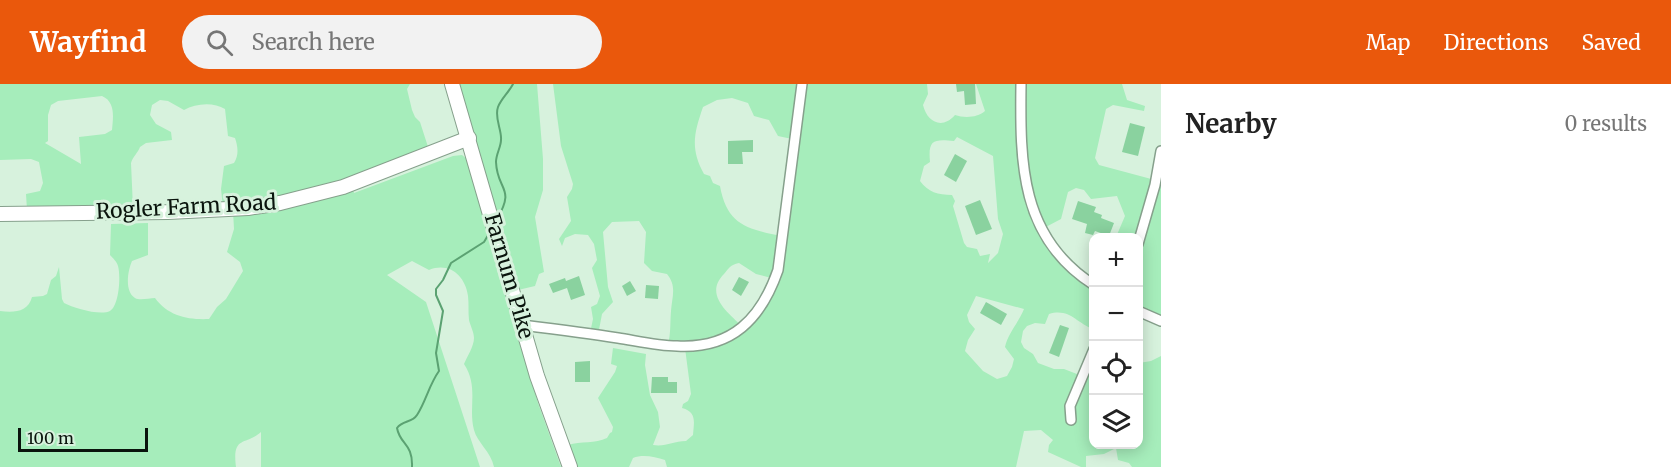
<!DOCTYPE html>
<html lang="en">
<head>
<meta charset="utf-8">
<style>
  :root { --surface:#fff; --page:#f2f2f2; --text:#222; --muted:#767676; --line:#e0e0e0; --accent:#ea580c }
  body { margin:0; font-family:Merriweather,serif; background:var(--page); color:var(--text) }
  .controls { position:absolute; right:18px; bottom:18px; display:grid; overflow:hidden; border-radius:12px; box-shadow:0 3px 15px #0003 }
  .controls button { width:54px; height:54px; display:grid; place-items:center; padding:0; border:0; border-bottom:2px solid var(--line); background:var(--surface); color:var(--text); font:30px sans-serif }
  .scale { position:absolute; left:18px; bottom:15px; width:130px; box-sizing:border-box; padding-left:6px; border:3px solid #0a140d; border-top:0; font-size:16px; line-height:21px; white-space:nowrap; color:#0a140d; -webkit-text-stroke:4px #d7f2dd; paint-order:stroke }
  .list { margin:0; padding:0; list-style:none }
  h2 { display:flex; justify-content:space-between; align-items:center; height:78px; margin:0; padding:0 24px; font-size:26px }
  h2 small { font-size:20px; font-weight:400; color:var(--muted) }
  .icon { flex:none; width:33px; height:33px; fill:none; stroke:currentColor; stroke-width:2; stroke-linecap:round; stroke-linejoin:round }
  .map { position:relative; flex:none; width:1161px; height:383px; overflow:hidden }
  header { display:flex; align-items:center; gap:36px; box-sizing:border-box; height:84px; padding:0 30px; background:var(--accent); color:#fff }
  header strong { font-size:28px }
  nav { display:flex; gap:33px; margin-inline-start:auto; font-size:21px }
  .search { width:420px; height:54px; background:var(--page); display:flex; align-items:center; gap:15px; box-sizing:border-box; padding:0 21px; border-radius:33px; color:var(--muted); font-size:22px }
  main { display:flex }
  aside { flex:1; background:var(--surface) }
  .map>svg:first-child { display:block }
</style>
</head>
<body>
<header>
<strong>Wayfind</strong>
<div class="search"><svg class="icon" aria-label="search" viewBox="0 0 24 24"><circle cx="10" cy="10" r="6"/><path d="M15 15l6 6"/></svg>Search here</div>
<nav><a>Map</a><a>Directions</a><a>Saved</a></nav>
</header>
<main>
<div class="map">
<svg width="1161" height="383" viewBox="0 0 1161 383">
  <rect width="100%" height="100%" fill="#d7f2dd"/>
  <g fill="#a6edbb" fill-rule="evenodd">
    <path d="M 0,0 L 410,0 L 407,5 L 412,26 L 415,33 L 420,38 L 429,66 L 307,110 L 223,123 L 221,105 L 224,82 L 234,79 C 239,71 238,63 235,54 L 228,52 L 225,25 C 214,18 196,19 184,26 L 168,17 L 160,16 L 152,21 L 150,31 L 156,40 L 171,48 L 172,56 L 146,59 L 140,63 C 138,69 133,72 131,79 L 133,124 L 27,126 L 26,110 L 40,107 L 43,99 L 39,78 L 31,75 L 0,76 ZM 102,12 C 116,18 113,34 112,46 L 105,50 L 79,53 L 81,80 L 45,59 L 48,57 L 48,31 L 51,21 L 58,17 Z"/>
    <path d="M 452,0 L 537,0 L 543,75 L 543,106 L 535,133 L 544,188 L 539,190 L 535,202 L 518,206 L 485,88 L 480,89 Z"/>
    <path d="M 553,0 L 927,0 L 928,10 L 923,21 C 927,38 942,46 955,31 C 964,34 977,34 985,27 L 976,0 L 1122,0 L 1127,16 L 1145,22 L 1144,27 L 1113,21 L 1106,25 L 1095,74 L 1099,81 L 1155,96 L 1156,100 L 1161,101 L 1161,239 L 1139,228 L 1138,153 L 1116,153 L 1125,132 L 1117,112 L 1091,115 L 1084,106 L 1076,104 L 1068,108 L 1061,135 L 1042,145 L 1093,202 L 1093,245 C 1076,239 1070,224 1049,230 L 1045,240 L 1035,239 L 1027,242 L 1023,247 L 1021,258 L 1024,264 L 1033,270 L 1038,279 L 1054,285 L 1064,285 L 1082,292 L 1089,279 L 1093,281 L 1094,360 L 1138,360 L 1139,279 L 1151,277 L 1161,272 L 1161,383 L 1132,383 L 1129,379 L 1118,376 L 1116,364 L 1104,370 L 1086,372 L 1086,383 L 1081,383 L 1048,368 L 1049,361 L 1053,356 L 1041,346 L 1024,347 L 1016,383 L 667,383 L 665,376 C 655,373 643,370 633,374 L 629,383 L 576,383 L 568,361 C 581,357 595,360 607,354 L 610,349 L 612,348 L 613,343 L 598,314 L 615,288 L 617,282 L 611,280 L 613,264 L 646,270 L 645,281 L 650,311 L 658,328 L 660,343 L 653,361 C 666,363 673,357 686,357 L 693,351 C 694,338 697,328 682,324 L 683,320 L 688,317 L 691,310 L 685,264 L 668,261 C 671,249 670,238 671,227 C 672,213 677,202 667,190 L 652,187 L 644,179 L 646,148 L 639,137 L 612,138 L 603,148 L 608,203 L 613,218 L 602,230 L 598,251 L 590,249 L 593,235 L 591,223 L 597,220 L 600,212 L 592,184 L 597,176 L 594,160 L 588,151 L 575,150 L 565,154 L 562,162 L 559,155 L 571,137 L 567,113 L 572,105 L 573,100 L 561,62 ZM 732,14 L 748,19 L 754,32 L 769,36 L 778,52 L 792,55 L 782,152 C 747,145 727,141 720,102 L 713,99 L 710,92 L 704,90 C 690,65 694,49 703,23 L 717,16 ZM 957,53 L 993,72 L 998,135 L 1003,150 L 998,169 L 988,179 L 990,170 L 980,172 L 977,165 L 967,163 L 964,159 L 953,122 L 955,117 L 952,111 C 938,111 928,108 920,97 L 924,82 L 930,78 C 928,56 933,55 954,57 ZM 739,179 L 756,190 L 775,195 L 742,242 C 727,228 704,210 724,190 C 729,184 730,181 739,179 ZM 976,212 L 1024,225 C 1019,238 1008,249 1005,263 L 1014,275 L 1012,283 L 1007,292 L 997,295 L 983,287 L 965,267 L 968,256 L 975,245 L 969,238 L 967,231 Z"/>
    <path d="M 462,71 L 468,76 L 538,319 L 561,383 L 494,383 C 491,368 477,358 474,346 C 468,323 479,303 464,280 C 467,273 474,262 474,254 C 474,248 470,241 469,236 C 468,228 469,220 468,212 C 465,191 449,178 429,186 L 412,177 L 387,191 L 426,218 L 480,383 L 261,383 L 261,348 C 245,362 232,351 236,383 L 0,383 L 0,227 C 14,229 28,228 32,213 L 43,212 L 47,210 L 51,196 L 56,192 L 59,183 L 62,215 L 64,219 C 74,224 100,232 110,227 C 119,222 121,192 118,182 C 117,178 113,174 110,171 L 111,140 L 148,139 L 148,171 L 132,177 C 128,186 124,207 135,214 C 140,217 149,214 155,214 C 168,232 188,236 209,235 L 217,223 L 226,215 L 243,187 L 240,178 L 227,168 L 234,145 L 233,127 L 352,102 L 354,109 L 453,72 Z"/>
  </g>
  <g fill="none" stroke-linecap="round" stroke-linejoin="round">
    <g stroke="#5ba272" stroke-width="2">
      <path d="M 497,135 C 516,103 497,107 496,78 C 496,70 501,63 501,56 C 502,46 494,34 498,23 C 501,15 509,8 513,0"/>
      <path d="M 412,383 C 413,359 400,361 397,344 C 403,336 412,339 417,331 C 426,317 429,301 439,287 L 436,269 L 443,227 L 436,211 L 436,205 L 443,196 L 451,179 L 484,158 L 490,148"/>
    </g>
  </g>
  <g fill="#8ad29f">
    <path d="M 956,0 L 975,0 L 976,20 L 965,21 L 964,7 L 957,8 Z"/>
    <path d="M 1130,39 L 1145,43 L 1138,72 L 1122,68 Z"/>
    <path d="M 753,56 L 753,68 L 742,68 L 743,80 L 728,80 L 728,57 Z"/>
    <path d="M 955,70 L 967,77 L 956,98 L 944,91 Z"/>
    <path d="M 980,116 L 992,145 L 976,151 L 965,122 Z"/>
    <path d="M 1078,117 L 1096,123 L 1094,128 L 1102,131 L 1101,134 L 1114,139 L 1109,152 L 1095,147 L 1093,151 L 1085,149 L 1087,140 L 1072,135 Z"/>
    <path d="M 579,192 L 585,211 L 571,216 L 567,204 L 553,209 L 549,200 L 565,194 L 566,197 Z"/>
    <path d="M 739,193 L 749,198 L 741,212 L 732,206 Z"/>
    <path d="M 630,197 L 636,207 L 627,212 L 622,202 Z"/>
    <path d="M 646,201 L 659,202 L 658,215 L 645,214 Z"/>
    <path d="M 986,218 L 1007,230 L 1001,241 L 980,229 Z"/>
    <path d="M 1060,241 L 1069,244 L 1059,273 L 1049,269 Z"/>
    <path d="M 590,277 L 590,298 L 575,298 L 575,278 Z"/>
    <path d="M 652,293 L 668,293 L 668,298 L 677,298 L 677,309 L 651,309 Z"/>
  </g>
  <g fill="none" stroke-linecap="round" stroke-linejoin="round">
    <g stroke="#86a08c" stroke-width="12">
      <g id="street">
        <path d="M 1021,0 C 1020,79 1020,154 1094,201"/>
        <path d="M 1138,160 L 1155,101 L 1161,67"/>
        <path d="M 1138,227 L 1161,237"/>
        <path d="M 522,241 C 554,245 586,249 618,254 C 637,257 657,262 677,262 C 732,265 761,235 778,186 L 802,0"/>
        <path d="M 1071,336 L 1070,322 L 1094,265"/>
      </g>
    </g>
    <g stroke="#86a08c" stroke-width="16">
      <g id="secondary">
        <path d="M 452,0 L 537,292 L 570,383"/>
        <path d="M 0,130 L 168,128 L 248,124 L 280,119 L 343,103 L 469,54"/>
      </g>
    </g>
    <use href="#street" stroke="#fff" stroke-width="9"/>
    <use href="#secondary" stroke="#fff" stroke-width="14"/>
  </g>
  <g text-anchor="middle" stroke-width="6" stroke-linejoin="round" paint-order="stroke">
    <g font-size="21" fill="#0a140d" stroke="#d7f2dd">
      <text transform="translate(186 123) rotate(-3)" y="7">Rogler Farm Road</text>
      <text transform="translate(509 192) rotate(74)" y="7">Farnum Pike</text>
    </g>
  </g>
</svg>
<div class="controls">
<button>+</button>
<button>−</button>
<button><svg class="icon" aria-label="locate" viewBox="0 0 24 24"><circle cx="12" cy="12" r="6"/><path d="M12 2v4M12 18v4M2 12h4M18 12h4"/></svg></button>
<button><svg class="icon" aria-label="layers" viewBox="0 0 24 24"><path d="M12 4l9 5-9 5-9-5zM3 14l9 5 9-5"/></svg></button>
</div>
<div class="scale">100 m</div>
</div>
<aside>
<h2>Nearby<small>0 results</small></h2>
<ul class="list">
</ul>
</aside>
</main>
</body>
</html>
